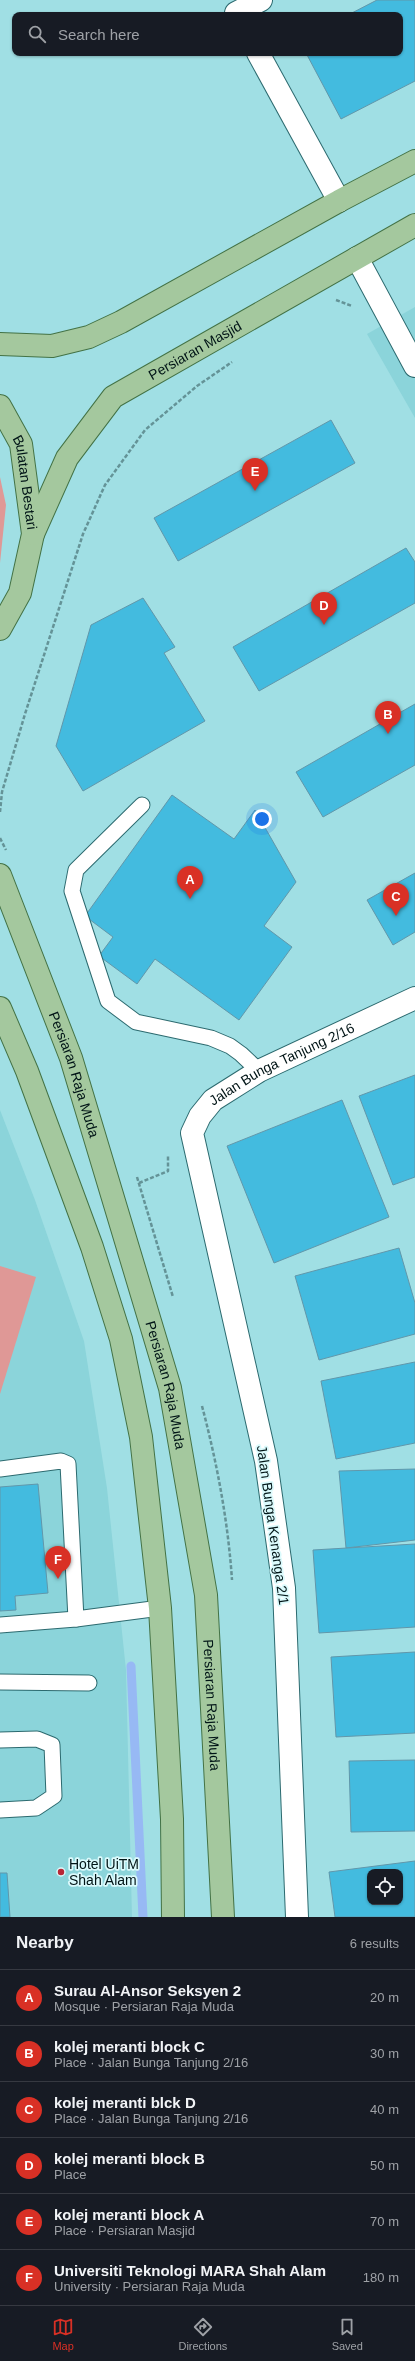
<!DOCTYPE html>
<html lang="en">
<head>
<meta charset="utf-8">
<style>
  :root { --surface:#171b24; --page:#242831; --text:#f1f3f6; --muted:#9ea1a6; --line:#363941; --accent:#d93025 }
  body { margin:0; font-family:Helvetica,sans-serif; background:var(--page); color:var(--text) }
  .controls { position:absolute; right:12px; bottom:12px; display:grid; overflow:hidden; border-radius:8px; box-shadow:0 1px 3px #0004 }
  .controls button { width:36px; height:36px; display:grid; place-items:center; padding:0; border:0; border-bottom:1px solid var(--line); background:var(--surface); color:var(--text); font:20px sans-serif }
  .you { position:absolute; left:262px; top:819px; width:14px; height:14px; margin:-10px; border:3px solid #fff; border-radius:50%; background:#1a73e8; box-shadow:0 0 0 6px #1a73e833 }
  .badge { display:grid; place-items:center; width:26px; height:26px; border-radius:50%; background:var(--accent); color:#fff; font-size:13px; font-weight:700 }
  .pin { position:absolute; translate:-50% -33px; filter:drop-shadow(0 1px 2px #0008) }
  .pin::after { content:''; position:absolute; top:21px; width:14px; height:12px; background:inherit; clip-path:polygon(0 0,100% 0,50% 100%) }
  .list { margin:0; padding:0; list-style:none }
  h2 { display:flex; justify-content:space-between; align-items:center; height:52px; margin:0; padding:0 16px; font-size:17px }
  h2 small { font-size:13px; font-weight:400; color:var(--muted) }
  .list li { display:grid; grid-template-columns:26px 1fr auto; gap:12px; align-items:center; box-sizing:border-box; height:56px; padding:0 16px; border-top:1px solid var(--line) }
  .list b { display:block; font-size:15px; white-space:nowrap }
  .list p { margin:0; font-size:13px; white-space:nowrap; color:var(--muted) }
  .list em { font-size:13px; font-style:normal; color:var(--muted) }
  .icon { flex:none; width:22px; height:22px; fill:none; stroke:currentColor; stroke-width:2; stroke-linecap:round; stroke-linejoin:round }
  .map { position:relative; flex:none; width:415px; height:1917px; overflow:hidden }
  .search { position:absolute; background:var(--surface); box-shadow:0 1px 3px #0004; left:12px; right:12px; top:12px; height:44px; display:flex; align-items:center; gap:10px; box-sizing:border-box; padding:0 14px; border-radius:8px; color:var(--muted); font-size:15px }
  .sheet { height:388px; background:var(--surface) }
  nav { display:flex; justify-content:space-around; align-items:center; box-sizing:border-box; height:56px; border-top:1px solid var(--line); background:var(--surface); font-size:11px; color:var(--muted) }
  nav a { display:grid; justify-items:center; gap:2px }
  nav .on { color:var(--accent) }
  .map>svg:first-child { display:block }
</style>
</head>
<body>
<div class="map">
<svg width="415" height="1917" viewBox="0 0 415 1917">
  <rect width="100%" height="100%" fill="#a0dfe4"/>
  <g fill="#8bd4da">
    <path d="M 415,307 L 415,418 L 367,334 Z"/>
    <path d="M 0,1110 L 35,1200 L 84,1341 L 107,1488 L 126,1670 L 132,1917 L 0,1917 Z"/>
  </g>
  <g fill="#df9896">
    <path d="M 0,477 L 6,505 L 0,563 Z"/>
    <path d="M 0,1266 L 36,1277 L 0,1394 Z"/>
  </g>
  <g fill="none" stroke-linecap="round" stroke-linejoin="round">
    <path stroke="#97b9f4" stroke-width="9" d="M 131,1666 L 143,1917"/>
  </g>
  <g fill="#43bbdf" stroke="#6197aa" fill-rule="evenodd">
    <path d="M 377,0 L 415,0 L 415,81 L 341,119 L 306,53 L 400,53 L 400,15 L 348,15 Z"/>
    <path d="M 331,420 L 355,463 L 178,561 L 154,518 Z"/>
    <path d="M 406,548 L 415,562 L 415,603 L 259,691 L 233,647 Z"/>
    <path d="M 143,598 L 175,647 L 164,653 L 205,721 L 83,791 L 56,746 L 91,625 Z"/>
    <path d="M 415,704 L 415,765 L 323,817 L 296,772 Z"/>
    <path d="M 172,795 L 234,839 L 255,810 L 296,882 L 264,926 L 292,947 L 239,1020 L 155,959 L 137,984 L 99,956 L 113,937 L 85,916 Z"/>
    <path d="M 415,873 L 415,932 L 393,945 L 367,900 Z"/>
    <path d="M 415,1075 L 415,1177 L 393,1185 L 359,1096 Z"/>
    <path d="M 342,1100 L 389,1217 L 274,1263 L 227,1146 Z"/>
    <path d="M 399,1248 L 415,1303 L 415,1334 L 319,1360 L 295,1276 Z"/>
    <path d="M 415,1362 L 415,1443 L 336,1459 L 321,1381 Z"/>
    <path d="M 415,1469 L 415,1540 L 346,1548 L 339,1471 Z"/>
    <path d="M 38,1484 L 48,1593 L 15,1596 L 16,1610 L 0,1611 L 0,1487 Z"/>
    <path d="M 415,1544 L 415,1627 L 319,1633 L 313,1550 Z"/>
    <path d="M 415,1652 L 415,1733 L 336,1737 L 331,1657 Z"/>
    <path d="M 415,1760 L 415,1831 L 351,1832 L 349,1761 Z"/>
    <path d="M 415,1861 L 415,1917 L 335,1917 L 329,1872 ZM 370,1872 L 400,1872 L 400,1902 L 370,1902 Z"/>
    <path d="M 0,1873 L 7,1873 L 10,1917 L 0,1917 Z"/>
  </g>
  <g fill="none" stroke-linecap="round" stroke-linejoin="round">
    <g stroke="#2c6a6f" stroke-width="17">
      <g id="service">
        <path d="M 142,805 L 76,870 L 72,891 L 108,1001 L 136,1022 L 211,1038 L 230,1046 L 241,1054 L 259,1071"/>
        <path d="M 0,1469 L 61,1461 L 68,1464 L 76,1619"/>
        <path d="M 0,1625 L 76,1619 L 160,1608"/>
        <path d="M 0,1682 L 89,1683"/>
        <path d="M 0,1740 L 37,1739 L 52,1745 L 54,1796 L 36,1808 L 0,1810"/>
      </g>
    </g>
    <g stroke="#2c6a6f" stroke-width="24">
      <g id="minor">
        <path d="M 236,13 L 261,0"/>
        <path d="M 258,53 L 339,201"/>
        <path d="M 357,258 L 415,366"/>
        <path id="s1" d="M 297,1917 L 284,1588 L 266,1461 L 192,1133 L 200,1116 L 213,1100 L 259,1071 L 415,998"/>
      </g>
    </g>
    <g stroke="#437245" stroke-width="24">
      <g id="primary">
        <path d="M 0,344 L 52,346 L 89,337 L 121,322 L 339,201 L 415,161"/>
        <path id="s2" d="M 0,406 L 21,444 L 33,534 L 20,593 L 0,629"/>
        <path id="s3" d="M 33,534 L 67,458 L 113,397 L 415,225"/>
        <path id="s4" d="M 0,875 L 71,1058 L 170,1388 L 206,1595 L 223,1917"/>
        <path d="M 0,1008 L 27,1071 L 92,1247 L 121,1339 L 141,1437 L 160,1608 L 172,1819 L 173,1917"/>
      </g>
    </g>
    <g stroke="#649397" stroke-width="2.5" stroke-dasharray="4 2" stroke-linecap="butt">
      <path d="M 336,300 L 352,306"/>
      <path d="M 0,812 L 2,792 L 25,714 L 83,534 L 105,485 L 145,430 L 197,386 L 232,362"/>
      <path d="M 0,838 L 6,850"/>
      <path d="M 137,1177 L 173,1297"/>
      <path d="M 139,1183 L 168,1171 L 168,1155"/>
      <path d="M 202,1406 C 217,1463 228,1521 232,1580"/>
    </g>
    <use href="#service" stroke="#fff" stroke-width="15"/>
    <use href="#minor" stroke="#fff" stroke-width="22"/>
    <use href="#primary" stroke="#a4c89e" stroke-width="22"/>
  </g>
  <circle fill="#b82736" stroke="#dbfafc" stroke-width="1.5" cx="61" cy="1872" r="4"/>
  <g text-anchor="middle" stroke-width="3.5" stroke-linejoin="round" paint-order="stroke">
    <g font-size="14" fill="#001416" stroke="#dbfafc">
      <text dy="5" stroke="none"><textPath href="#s3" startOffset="254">Persiaran Masjid</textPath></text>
      <text dy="5" stroke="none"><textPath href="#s2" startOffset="82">Bulatan Bestari</textPath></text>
      <text dy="5" stroke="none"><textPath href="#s1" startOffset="911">Jalan Bunga Tanjung 2/16</textPath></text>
      <text dy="5" stroke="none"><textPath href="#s4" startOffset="213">Persiaran Raja Muda</textPath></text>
      <text dy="5" stroke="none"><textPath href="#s4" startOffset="537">Persiaran Raja Muda</textPath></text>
      <text transform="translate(273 1525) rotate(82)" y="5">Jalan Bunga Kenanga 2/1</text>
      <text dy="5" stroke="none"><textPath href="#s4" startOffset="861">Persiaran Raja Muda</textPath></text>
    </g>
    <g font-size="14" fill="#001416" stroke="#dbfafc" text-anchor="start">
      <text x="69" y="1869">Hotel UiTM<tspan x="69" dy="16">Shah Alam</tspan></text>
    </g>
  </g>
</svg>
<div class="controls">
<button><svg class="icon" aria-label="locate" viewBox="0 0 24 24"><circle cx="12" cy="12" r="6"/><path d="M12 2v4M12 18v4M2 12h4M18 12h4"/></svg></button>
</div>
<div class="you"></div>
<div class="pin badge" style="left:190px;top:899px">A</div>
<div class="pin badge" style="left:388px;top:734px">B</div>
<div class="pin badge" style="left:396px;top:916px">C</div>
<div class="pin badge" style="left:324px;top:625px">D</div>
<div class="pin badge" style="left:255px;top:491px">E</div>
<div class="pin badge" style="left:58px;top:1579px">F</div>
<div class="search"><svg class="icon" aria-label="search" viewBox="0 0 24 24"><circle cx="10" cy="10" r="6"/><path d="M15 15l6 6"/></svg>Search here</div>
</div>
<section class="sheet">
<h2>Nearby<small>6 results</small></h2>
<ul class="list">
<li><span class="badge">A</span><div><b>Surau Al-Ansor Seksyen 2</b><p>Mosque · Persiaran Raja Muda</p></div><em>20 m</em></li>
<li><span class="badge">B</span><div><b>kolej meranti block C</b><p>Place · Jalan Bunga Tanjung 2/16</p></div><em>30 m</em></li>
<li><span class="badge">C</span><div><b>kolej meranti blck D</b><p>Place · Jalan Bunga Tanjung 2/16</p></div><em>40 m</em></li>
<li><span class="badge">D</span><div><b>kolej meranti block B</b><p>Place</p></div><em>50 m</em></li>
<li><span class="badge">E</span><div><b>kolej meranti block A</b><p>Place · Persiaran Masjid</p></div><em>70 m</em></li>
<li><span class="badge">F</span><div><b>Universiti Teknologi MARA Shah Alam</b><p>University · Persiaran Raja Muda</p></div><em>180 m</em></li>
</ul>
</section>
<nav>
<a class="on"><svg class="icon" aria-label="map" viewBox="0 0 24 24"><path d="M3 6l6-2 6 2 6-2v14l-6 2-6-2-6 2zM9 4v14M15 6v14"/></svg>Map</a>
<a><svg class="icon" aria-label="directions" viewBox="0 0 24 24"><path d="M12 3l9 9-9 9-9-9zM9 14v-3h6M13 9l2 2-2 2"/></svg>Directions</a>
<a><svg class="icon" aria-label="saved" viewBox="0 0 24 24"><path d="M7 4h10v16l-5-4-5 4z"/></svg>Saved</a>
</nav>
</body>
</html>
